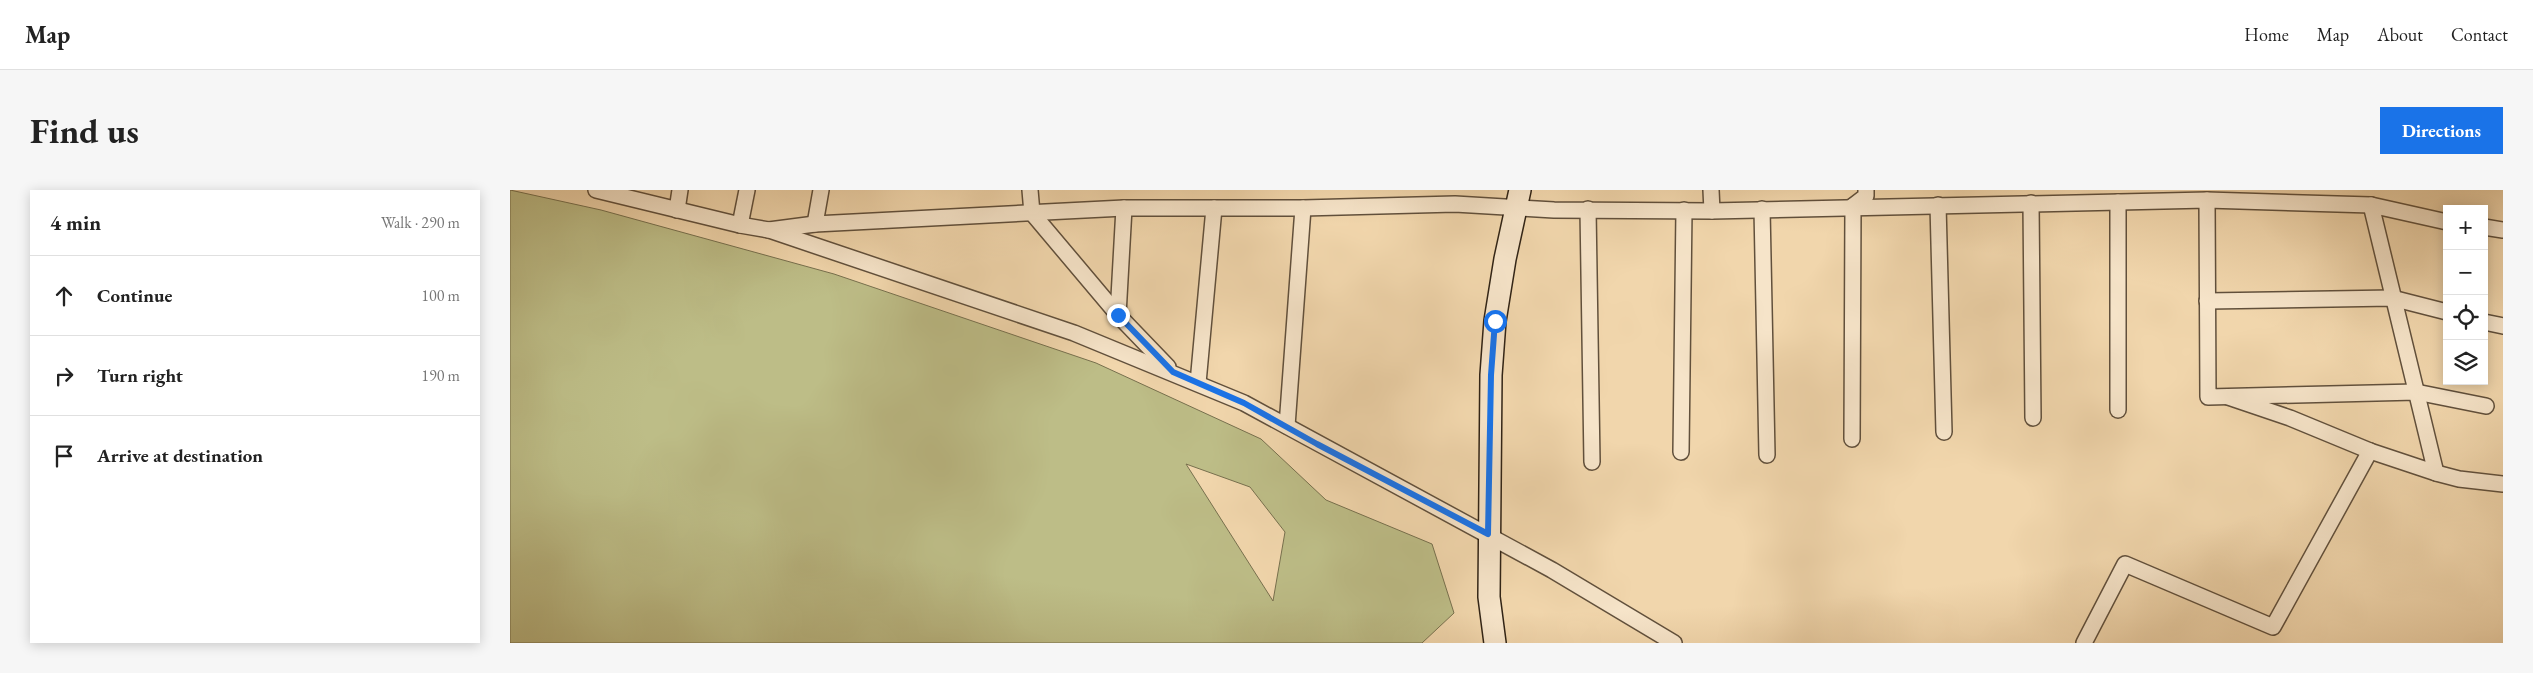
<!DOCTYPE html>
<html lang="en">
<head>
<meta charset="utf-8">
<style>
  :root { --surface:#fff; --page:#f6f6f6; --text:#222; --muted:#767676; --line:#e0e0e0; --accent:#1a73e8 }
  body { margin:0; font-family:"EB Garamond",serif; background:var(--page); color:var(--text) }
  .controls { position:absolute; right:15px; top:15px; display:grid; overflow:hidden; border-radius:0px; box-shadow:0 2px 12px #0003 }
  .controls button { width:45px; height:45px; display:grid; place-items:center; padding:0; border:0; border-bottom:1px solid var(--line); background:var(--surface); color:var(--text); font:25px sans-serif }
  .stop { position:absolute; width:15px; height:15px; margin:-11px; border:4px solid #1a73e8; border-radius:50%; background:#fff }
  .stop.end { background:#1a73e8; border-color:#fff; box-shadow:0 1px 5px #0008 }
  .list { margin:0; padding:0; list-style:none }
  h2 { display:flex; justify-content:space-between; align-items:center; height:65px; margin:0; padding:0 20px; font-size:21px }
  h2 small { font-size:16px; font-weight:400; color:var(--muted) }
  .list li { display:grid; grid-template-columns:32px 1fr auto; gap:15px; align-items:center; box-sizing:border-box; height:80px; padding:0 20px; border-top:1px solid var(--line) }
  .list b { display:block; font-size:19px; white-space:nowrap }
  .list em { font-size:16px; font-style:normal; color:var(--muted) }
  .icon { flex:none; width:28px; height:28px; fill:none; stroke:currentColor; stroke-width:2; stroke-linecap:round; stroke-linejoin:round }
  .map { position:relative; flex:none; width:1993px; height:453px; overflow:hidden; border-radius:0px }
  header { display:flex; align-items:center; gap:30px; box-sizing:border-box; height:70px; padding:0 25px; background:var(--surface); border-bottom:1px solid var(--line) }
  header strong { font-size:24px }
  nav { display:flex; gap:28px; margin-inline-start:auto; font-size:18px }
  .intro { display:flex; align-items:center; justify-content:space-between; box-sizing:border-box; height:120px; padding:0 30px }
  h1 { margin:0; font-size:35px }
  .button { padding:12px 22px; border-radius:0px; background:var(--accent); color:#fff; font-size:18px; font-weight:700 }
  main { display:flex; gap:30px; padding:0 30px }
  aside { flex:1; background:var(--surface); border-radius:0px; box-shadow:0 2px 12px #0003 }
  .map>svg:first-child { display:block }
</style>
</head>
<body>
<header>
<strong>Map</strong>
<nav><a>Home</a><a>Map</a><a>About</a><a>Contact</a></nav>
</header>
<div class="intro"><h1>Find us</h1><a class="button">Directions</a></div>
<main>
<aside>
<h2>4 min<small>Walk · 290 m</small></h2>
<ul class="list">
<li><svg class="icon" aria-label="ahead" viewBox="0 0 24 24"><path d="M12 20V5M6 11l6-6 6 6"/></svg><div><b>Continue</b></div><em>100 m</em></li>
<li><svg class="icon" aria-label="right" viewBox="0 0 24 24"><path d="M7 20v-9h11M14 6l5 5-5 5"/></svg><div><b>Turn right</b></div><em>190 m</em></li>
<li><svg class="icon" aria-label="arrive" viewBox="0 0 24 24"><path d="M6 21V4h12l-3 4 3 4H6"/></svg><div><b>Arrive at destination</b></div></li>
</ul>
</aside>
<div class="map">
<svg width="1993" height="453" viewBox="0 0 1993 453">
  <rect width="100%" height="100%" fill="#f1d6ac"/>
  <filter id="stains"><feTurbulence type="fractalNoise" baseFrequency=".004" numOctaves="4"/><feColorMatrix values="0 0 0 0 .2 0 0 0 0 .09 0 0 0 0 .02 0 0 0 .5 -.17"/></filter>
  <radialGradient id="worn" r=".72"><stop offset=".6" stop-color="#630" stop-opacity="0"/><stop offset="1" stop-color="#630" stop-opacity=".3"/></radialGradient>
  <path fill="#bdbd87" stroke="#77704e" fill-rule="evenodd" d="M 0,0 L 91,20 L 324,84 L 586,173 L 751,249 L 816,310 L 922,354 L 944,423 L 912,453 L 0,453 ZM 676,274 L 740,297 L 775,342 L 763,411 Z"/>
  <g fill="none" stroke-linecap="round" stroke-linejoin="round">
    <g stroke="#61503c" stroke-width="18">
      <g id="street">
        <path d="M 86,0 L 230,35 L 259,40 L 564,143 L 734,213 L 1042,380 L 1164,453"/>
        <path d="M 520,0 L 522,23 L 608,125 L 658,177"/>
        <path d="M 1201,0 L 1202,21"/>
        <path d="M 1697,10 L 1698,207 L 1906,202 L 1976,216"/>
        <path d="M 1521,13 L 1523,228"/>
        <path d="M 1428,15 L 1434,242"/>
        <path d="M 1343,16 L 1356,6 L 1356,0"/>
        <path d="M 1078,19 L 1082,272"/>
        <path d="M 1252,19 L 1257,265"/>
        <path d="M 167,20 L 170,0"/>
        <path d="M 305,34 L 311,0"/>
        <path d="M 230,35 L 237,0"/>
        <path d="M 1974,37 L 1993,40"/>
        <path d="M 259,40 L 305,34 L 614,18 L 793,18 L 945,14 L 1044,20 L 1202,21 L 1697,10 L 1861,15 L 1937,32"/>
        <path d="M 1697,111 L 1882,108 L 1937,122"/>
        <path d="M 608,125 L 614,18"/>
        <path d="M 1974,132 L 1993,136"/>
        <path d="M 688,193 L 704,18"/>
        <path d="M 1718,207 L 1780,228 L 1860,261 L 1926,283 L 1861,15"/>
        <path d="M 1608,220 L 1608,12"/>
        <path d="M 777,236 L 793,18"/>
        <path d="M 1342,249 L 1343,16"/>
        <path d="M 1171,262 L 1174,20"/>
        <path d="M 1926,283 L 1949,289 L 1993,294"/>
        <path d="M 1574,453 L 1615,374 L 1763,437 L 1860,261"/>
      </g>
    </g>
    <g stroke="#312416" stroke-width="24">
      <path id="secondary" d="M 985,453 L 979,407 L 981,185 L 985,131 L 995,69 L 1010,0"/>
    </g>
    <use href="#street" stroke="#f6e4c9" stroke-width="15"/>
    <use href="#secondary" stroke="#f6e4c9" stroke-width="21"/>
  </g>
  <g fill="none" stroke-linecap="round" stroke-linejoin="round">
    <path stroke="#1a73e8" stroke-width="6" d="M 608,125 L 663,182 L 734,213 L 807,254 L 978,344 L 981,185 L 985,131"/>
  </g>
  <rect width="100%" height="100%" filter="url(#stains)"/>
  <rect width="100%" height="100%" fill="url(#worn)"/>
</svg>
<div class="controls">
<button>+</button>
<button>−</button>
<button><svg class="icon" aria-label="locate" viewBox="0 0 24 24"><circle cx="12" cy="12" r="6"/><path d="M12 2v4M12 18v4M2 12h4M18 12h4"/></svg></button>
<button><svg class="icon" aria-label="layers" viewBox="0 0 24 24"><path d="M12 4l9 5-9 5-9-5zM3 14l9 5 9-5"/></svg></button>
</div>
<div class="stop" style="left:985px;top:131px"></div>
<div class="stop end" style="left:608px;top:125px"></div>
</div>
</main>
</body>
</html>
